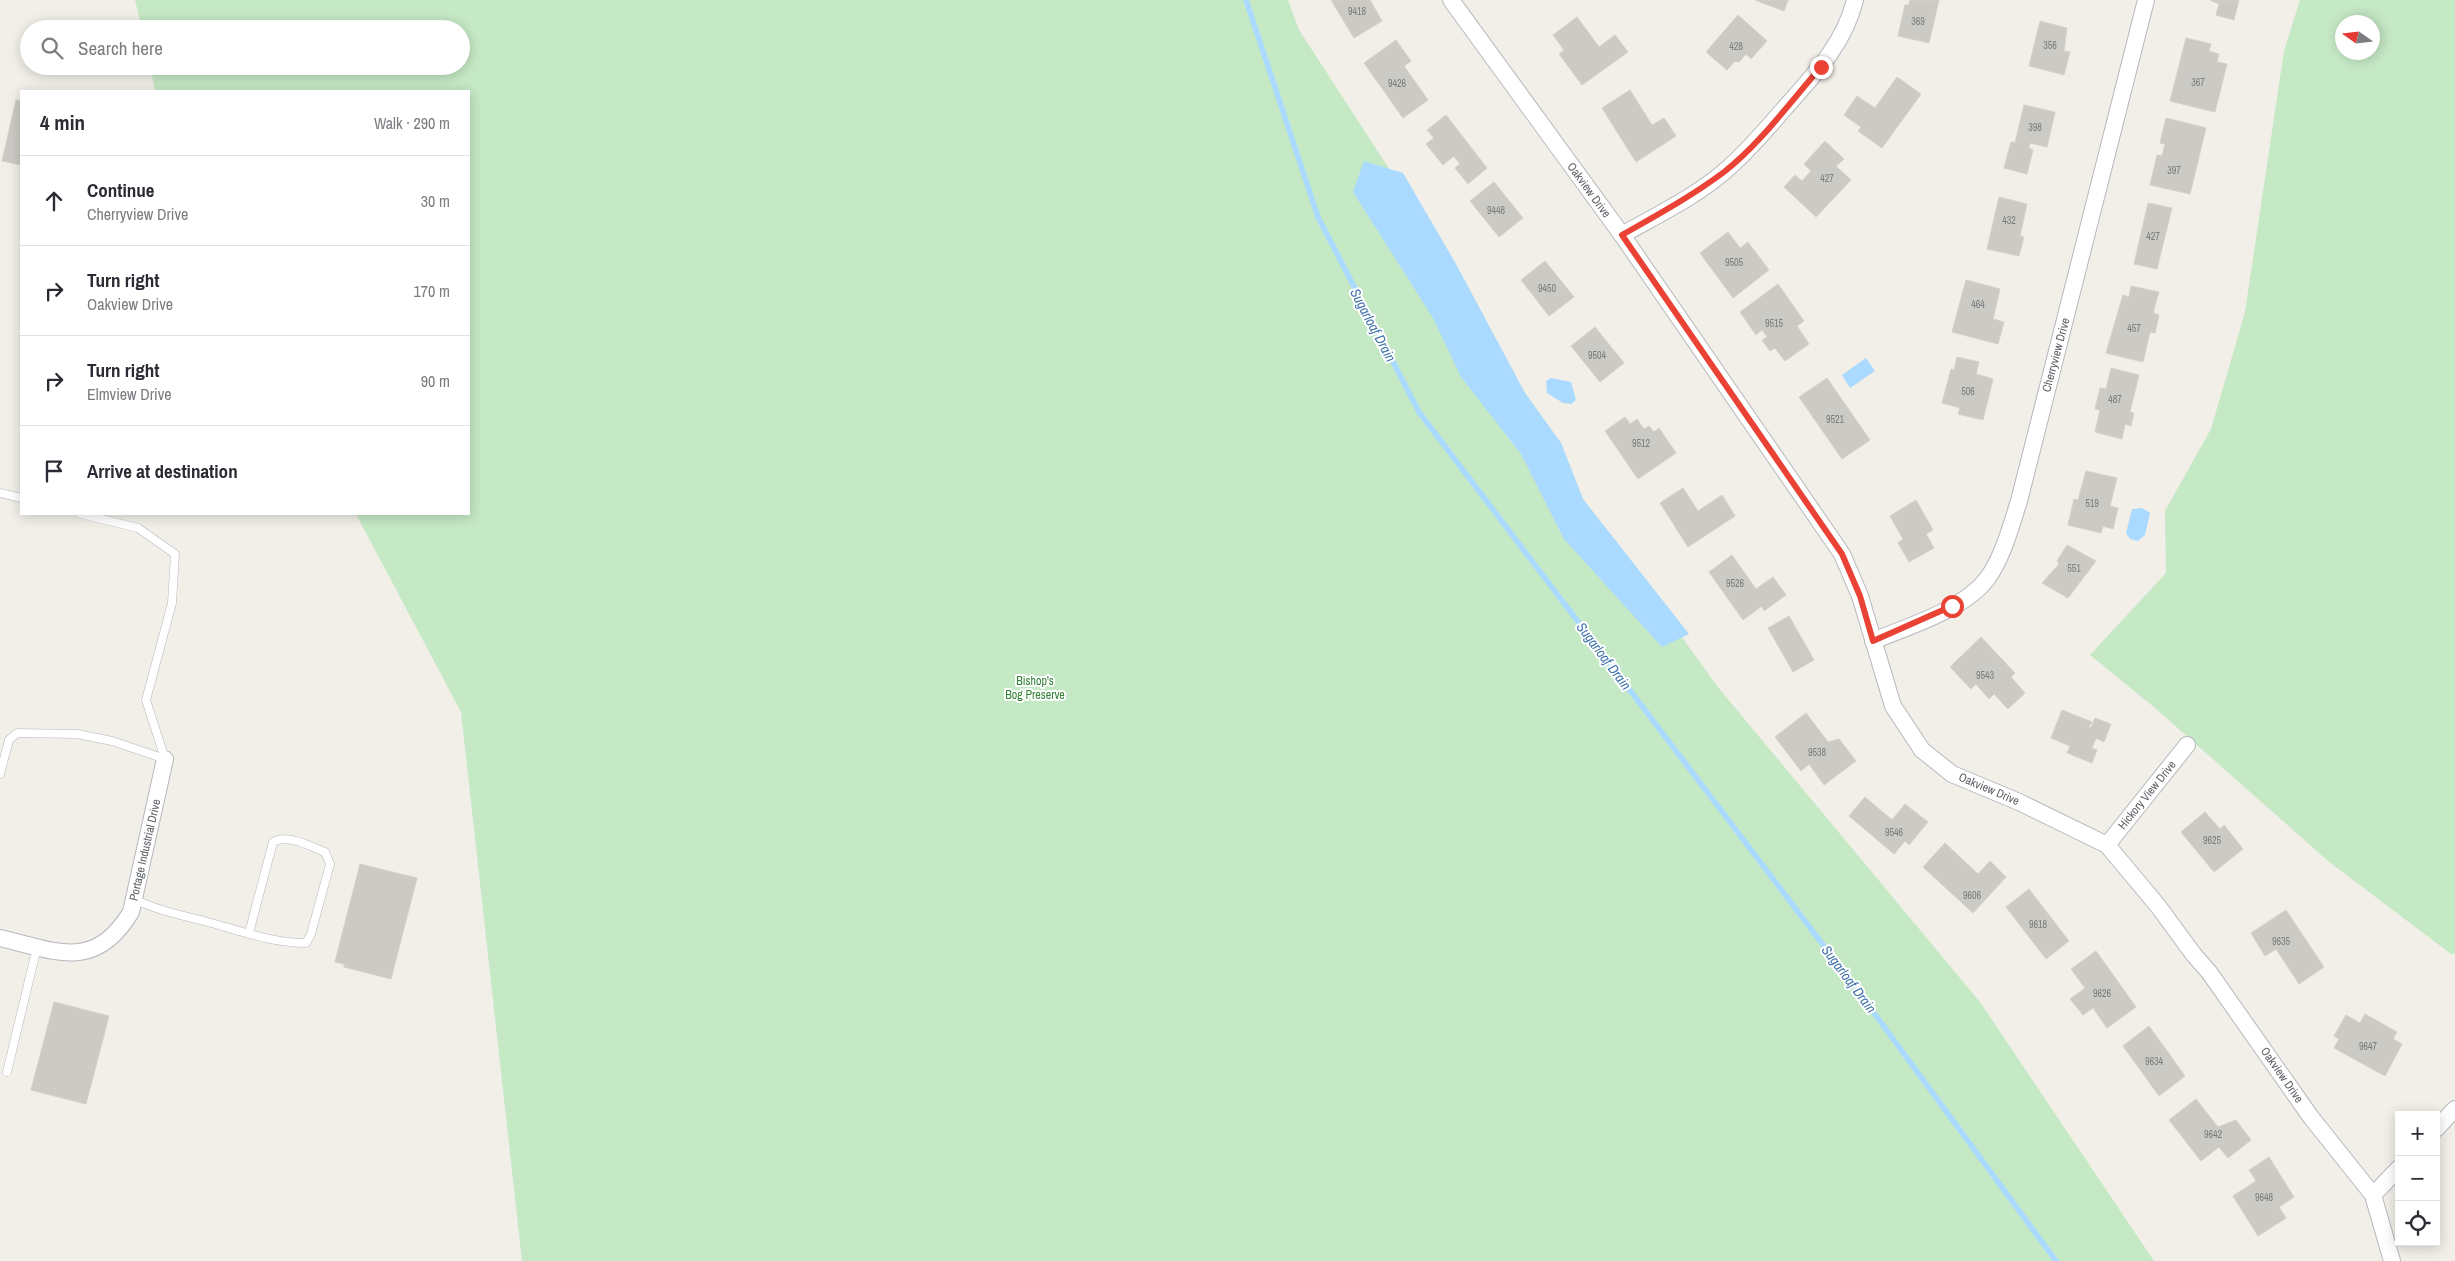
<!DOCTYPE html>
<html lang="en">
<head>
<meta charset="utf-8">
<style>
  :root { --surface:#fff; --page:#f7f7f7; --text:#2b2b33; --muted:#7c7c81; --line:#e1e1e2 }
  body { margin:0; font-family:"Archivo Narrow",sans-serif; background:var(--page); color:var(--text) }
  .controls { position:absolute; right:15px; bottom:15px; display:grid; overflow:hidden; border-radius:0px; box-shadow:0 2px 12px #0003 }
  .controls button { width:45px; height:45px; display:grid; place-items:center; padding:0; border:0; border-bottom:1px solid var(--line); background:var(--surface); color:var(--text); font:25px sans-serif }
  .compass { position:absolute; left:2335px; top:15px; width:45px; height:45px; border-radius:50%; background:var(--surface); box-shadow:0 2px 12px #0003; rotate:284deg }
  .stop { position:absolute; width:15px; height:15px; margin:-11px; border:4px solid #ea4335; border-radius:50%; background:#fff }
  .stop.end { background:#ea4335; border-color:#fff; box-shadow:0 1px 5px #0008 }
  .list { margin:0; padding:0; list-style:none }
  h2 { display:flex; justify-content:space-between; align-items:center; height:65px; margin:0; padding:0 20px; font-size:21px }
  h2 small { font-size:16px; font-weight:400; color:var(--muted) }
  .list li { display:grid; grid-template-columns:32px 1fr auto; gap:15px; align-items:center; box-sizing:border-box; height:90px; padding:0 20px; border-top:1px solid var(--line) }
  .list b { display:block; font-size:19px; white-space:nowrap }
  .list p { margin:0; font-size:16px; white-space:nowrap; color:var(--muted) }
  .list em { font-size:16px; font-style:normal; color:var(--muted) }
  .icon { flex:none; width:28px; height:28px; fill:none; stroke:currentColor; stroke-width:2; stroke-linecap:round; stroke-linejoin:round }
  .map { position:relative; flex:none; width:2455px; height:1261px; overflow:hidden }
  .search { position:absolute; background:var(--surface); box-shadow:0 2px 12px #0003; left:20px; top:20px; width:450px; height:55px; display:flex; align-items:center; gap:12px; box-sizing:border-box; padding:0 18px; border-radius:28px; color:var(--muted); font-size:19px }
  .panel { position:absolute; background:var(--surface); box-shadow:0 2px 12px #0003; left:20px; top:90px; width:450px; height:425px; border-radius:0px }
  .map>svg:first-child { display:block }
</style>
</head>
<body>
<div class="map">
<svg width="2455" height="1261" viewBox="0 0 2455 1261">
  <rect width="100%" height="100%" fill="#f1efe8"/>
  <g fill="#c5e8c5" fill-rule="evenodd">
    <path d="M 135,0 L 1288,0 L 1299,30 L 1471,295 L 1525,393 L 1561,443 L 1583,499 L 1717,686 L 1980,1002 L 2154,1261 L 522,1261 L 461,712 L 356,514 L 469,514 L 469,91 L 155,91 L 150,66 L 461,66 L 461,29 L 142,29 Z"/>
    <path d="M 2300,0 L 2455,0 L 2455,954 L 2451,954 L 2328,861 L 2154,707 L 2090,655 L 2166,573 L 2165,511 L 2211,429 L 2245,312 L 2284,51 ZM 2342,22 L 2372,22 L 2372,52 L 2342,52 Z"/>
  </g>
  <g fill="#aadaff">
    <path d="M 1364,161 L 1403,173 L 1456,264 L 1525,393 L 1561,443 L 1583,499 L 1689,634 L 1662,647 L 1564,539 L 1521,454 L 1461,377 L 1433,318 L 1353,192 Z"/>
    <path d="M 1866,358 L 1875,371 L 1850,388 L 1842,375 Z"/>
    <path d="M 1551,378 L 1571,382 L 1576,400 L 1571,404 L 1563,403 L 1547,393 L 1546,381 Z"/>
    <path d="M 2142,508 L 2150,513 L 2145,535 L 2138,541 L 2130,539 L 2126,533 L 2132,509 Z"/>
  </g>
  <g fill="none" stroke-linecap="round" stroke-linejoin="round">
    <path stroke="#aadaff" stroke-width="5.5" d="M 1246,0 L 1318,217 L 1419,412 L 1852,983 L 2056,1261"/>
  </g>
  <g fill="#cccac5" stroke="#d6d1c6">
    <path d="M 1331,0 L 1370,0 L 1382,21 L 1354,38 Z"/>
    <path d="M 1755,0 L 1788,0 L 1784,11 Z"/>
    <path d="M 1910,0 L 1939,0 L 1929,43 L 1898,36 L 1905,5 L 1909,5 Z"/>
    <path d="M 2210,0 L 2239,0 L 2234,20 L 2216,15 L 2219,4 Z"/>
    <path d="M 1738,15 L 1767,41 L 1751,59 L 1746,54 L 1739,62 L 1735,61 L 1727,70 L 1706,52 Z"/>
    <path d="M 1577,17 L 1599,47 L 1615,35 L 1628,52 L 1582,85 L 1559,54 L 1564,50 L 1553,35 Z"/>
    <path d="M 2040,21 L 2067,28 L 2064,51 L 2070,52 L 2064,75 L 2029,66 Z"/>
    <path d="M 2186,38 L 2211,44 L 2209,51 L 2219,54 L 2217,62 L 2227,64 L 2215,112 L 2170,101 Z"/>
    <path d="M 1396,40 L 1411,61 L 1404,66 L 1428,100 L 1403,118 L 1364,63 Z"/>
    <path d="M 1897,77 L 1921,94 L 1882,148 L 1858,131 L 1861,127 L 1844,115 L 1857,96 L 1875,108 Z"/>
    <path d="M 1630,90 L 1652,125 L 1664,118 L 1676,136 L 1636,162 L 1602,108 Z"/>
    <path d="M 16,100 L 21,101 L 21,165 L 2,161 Z"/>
    <path d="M 2024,105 L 2055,112 L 2047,147 L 2030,143 L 2029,148 L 2033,150 L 2027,174 L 2004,168 L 2011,142 L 2015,143 Z"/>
    <path d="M 1446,115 L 1487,168 L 1468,184 L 1455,168 L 1460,164 L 1454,156 L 1443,165 L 1426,144 L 1434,138 L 1427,130 Z"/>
    <path d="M 2166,118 L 2206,128 L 2190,194 L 2150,185 L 2157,155 L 2162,156 L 2165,144 L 2160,143 Z"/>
    <path d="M 1825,141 L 1844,159 L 1836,166 L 1851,180 L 1816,217 L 1784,187 L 1795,175 L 1802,181 L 1811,171 L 1804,164 Z"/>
    <path d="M 1494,182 L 1523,218 L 1499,237 L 1470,201 Z"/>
    <path d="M 1999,197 L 2027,204 L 2020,236 L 2024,237 L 2019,256 L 1987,249 Z"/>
    <path d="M 2148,203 L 2172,208 L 2157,269 L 2134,264 Z"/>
    <path d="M 1728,232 L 1740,248 L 1748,242 L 1769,270 L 1733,298 L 1700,253 Z"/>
    <path d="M 1545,261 L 1574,297 L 1549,316 L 1521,280 Z"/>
    <path d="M 1966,280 L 2000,289 L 1993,319 L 2004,322 L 1998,344 L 1952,332 Z"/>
    <path d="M 1778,284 L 1804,321 L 1797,326 L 1809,344 L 1785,361 L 1775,348 L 1770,351 L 1762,340 L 1767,337 L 1762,330 L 1756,335 L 1740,312 Z"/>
    <path d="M 2131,286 L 2159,292 L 2153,313 L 2159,315 L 2155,333 L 2150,332 L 2143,362 L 2106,353 L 2123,295 L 2129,297 Z"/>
    <path d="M 1595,327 L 1624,363 L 1600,382 L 1571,346 Z"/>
    <path d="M 1957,357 L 1979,362 L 1976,374 L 1993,379 L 1983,420 L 1958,414 L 1960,408 L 1942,403 L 1951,369 L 1954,370 Z"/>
    <path d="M 2111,368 L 2139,375 L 2130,412 L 2134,413 L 2131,426 L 2125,424 L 2122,439 L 2095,432 L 2100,410 L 2095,409 L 2100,388 L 2106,389 Z"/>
    <path d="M 1827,378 L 1870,440 L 1842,459 L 1799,397 Z"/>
    <path d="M 1625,417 L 1630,424 L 1637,419 L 1644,429 L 1649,426 L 1654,432 L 1659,428 L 1676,453 L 1638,479 L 1605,431 Z"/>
    <path d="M 2086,471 L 2117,478 L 2110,506 L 2118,508 L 2113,529 L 2103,526 L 2101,533 L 2068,525 L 2074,499 L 2078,500 Z"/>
    <path d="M 1683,488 L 1698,511 L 1722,495 L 1735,516 L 1688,547 L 1660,503 Z"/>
    <path d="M 1916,500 L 1933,530 L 1926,534 L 1934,548 L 1909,562 L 1898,543 L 1903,539 L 1890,516 Z"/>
    <path d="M 2067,545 L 2096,561 L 2068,598 L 2042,583 L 2059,564 L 2057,561 Z"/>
    <path d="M 1732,555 L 1756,589 L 1773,577 L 1786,595 L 1764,611 L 1762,606 L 1743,620 L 1709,572 Z"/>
    <path d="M 1789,616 L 1814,660 L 1793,672 L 1768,628 Z"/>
    <path d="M 1981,637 L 2015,673 L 2011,677 L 2025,693 L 2008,709 L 1994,694 L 1989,699 L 1976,684 L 1971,689 L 1950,667 Z"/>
    <path d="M 2062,710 L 2092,722 L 2089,727 L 2091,728 L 2095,718 L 2111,724 L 2104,742 L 2096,738 L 2092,748 L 2097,750 L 2092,763 L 2067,753 L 2070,746 L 2051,738 Z"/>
    <path d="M 1806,713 L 1828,742 L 1839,739 L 1856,761 L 1824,785 L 1809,764 L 1801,771 L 1775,737 Z"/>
    <path d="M 1865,797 L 1892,820 L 1905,804 L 1928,822 L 1909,845 L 1905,841 L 1894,854 L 1849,816 Z"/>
    <path d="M 2205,812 L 2220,829 L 2224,825 L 2243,849 L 2214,872 L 2181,832 Z"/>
    <path d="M 1945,843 L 1978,874 L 1990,861 L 2006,877 L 1973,913 L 1923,867 Z"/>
    <path d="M 360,864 L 417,878 L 391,979 L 344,967 L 344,964 L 335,962 Z"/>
    <path d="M 2029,889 L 2069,941 L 2046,959 L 2006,907 Z"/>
    <path d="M 2286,910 L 2324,967 L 2299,984 L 2276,949 L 2265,956 L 2251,933 Z"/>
    <path d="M 2096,951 L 2136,1007 L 2107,1028 L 2093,1008 L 2083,1015 L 2070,999 L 2085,988 L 2071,969 Z"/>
    <path d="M 54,1002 L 109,1016 L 86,1104 L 31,1090 Z"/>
    <path d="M 2365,1014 L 2397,1032 L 2393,1039 L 2402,1044 L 2385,1076 L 2334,1048 L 2339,1039 L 2334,1036 L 2346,1015 L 2360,1023 Z"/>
    <path d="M 2149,1026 L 2185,1076 L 2159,1096 L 2123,1046 Z"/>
    <path d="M 2196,1099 L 2218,1127 L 2236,1120 L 2251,1140 L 2228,1158 L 2219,1147 L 2201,1161 L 2169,1120 Z"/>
    <path d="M 2269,1157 L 2294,1197 L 2279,1207 L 2286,1218 L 2258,1236 L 2233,1196 L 2256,1181 L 2249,1170 Z"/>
  </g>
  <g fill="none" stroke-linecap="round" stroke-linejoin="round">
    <g stroke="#b5b8bc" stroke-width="9">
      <g id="lane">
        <path d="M 0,493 L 21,498"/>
        <path d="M 81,514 L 138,528 L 175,554 L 172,603 L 146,700 L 165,759"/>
        <path d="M 0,774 L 9,740 L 17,733 L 77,734 L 112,741 L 165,759"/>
        <path d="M 134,899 C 156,910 181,915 204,921 C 238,930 271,943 306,943 L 311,934 L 330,864 L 325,852 C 309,846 289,834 273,842 L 249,933"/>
        <path d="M 7,1072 L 37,947"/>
      </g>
    </g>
    <g stroke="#b5b8bc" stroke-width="18">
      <g id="street">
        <path d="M 1451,0 L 1622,235 L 1842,554 L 1860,596 L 1893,706 L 1922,750 L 1952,774 L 2019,802 L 2107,845 L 2158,906 L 2194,955 L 2209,972 L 2310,1116 L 2373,1195 L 2392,1261"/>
        <path d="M 1622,235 C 1657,215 1695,197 1725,171 C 1746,153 1765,131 1783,110 C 1812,77 1844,45 1855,0"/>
        <path d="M 1873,641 C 1909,626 1963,610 1987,579 C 2003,557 2011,526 2019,501 L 2146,0"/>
        <path d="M 2107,845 L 2187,745"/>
        <path d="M 0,938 C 56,951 95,972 131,912 L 165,759"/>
        <path d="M 2436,1129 L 2455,1109"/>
        <path d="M 2373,1195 L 2399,1168"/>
      </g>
    </g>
    <use href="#lane" stroke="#fff" stroke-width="8"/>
    <use href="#street" stroke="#fff" stroke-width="16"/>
  </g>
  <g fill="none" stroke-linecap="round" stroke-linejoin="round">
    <path stroke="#ea4335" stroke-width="6" d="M 1821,67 C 1791,101 1760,144 1724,172 C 1692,196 1657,215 1622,235 L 1842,554 L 1860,596 L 1873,641 L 1952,606"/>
  </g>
  <g text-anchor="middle" stroke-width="4" stroke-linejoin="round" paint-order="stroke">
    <g font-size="10" fill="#7a7d7f">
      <text x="1357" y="15">9418</text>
      <text x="1918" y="25">369</text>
      <text x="2050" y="49">356</text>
      <text x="1736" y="50">428</text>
      <text x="2198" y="86">367</text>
      <text x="1397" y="87">9426</text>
      <text x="2035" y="131">398</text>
      <text x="2174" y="174">397</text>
      <text x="1827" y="182">427</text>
      <text x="1496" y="214">9448</text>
      <text x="2009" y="224">432</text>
      <text x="2153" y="240">427</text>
      <text x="1734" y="266">9505</text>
      <text x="1547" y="292">9450</text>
      <text x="1978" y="308">464</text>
      <text x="1774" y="327">9515</text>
      <text x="2134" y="332">457</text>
      <text x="1597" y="359">9504</text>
      <text x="1968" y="395">506</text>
      <text x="2115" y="403">487</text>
      <text x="1835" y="423">9521</text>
      <text x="1641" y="447">9512</text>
      <text x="2092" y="507">519</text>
      <text x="2074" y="572">551</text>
      <text x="1735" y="587">9526</text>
      <text x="1985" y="679">9543</text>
      <text x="1817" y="756">9538</text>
      <text x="1894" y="836">9546</text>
      <text x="2212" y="844">9625</text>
      <text x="1972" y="899">9606</text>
      <text x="2038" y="928">9618</text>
      <text x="2281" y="945">9635</text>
      <text x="2102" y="997">9626</text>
      <text x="2368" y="1050">9647</text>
      <text x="2154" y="1065">9634</text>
      <text x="2213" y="1138">9642</text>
      <text x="2264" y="1201">9648</text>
    </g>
    <g font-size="12" fill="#5f6368" stroke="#fff">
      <text transform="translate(1589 190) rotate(54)" y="4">Oakview Drive</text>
      <text transform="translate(2056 355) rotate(-75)" y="4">Cherryview Drive</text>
      <text transform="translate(1989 789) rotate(23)" y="4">Oakview Drive</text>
      <text transform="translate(2147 795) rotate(-51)" y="4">Hickory View Drive</text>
      <text transform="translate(145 850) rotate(-77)" y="4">Portage Industrial Drive</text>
      <text transform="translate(2282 1075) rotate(55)" y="4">Oakview Drive</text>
    </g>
    <g font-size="12" fill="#348238" stroke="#fff">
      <text x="1035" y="685">Bishop's<tspan x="1035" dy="14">Bog Preserve</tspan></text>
    </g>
    <g font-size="14" font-style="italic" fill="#4174aa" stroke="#fff">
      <text transform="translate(1373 325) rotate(62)" y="5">Sugarloaf Drain</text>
      <text transform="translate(1604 656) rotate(53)" y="5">Sugarloaf Drain</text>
      <text transform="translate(1849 979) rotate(53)" y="5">Sugarloaf Drain</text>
    </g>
  </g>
</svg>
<div class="controls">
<button>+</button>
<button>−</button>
<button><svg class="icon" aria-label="locate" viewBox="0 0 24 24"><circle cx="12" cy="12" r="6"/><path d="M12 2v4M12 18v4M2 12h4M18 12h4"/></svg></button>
</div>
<svg class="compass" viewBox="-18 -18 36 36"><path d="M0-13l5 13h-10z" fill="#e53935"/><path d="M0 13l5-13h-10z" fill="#7c7c81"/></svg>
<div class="stop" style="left:1952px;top:606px"></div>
<div class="stop end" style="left:1821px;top:67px"></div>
<div class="search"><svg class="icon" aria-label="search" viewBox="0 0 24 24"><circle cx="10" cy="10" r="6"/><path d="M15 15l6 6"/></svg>Search here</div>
<section class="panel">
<h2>4 min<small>Walk · 290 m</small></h2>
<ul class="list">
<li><svg class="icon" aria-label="ahead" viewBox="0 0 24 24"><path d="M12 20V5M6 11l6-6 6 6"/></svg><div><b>Continue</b><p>Cherryview Drive</p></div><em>30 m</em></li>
<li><svg class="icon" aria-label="right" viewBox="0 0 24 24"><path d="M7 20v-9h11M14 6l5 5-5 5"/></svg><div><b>Turn right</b><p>Oakview Drive</p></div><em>170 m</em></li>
<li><svg class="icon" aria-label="right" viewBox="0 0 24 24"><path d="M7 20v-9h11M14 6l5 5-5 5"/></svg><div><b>Turn right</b><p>Elmview Drive</p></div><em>90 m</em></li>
<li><svg class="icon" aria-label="arrive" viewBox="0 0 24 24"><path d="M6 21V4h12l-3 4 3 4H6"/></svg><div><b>Arrive at destination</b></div></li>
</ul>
</section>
</div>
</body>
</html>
